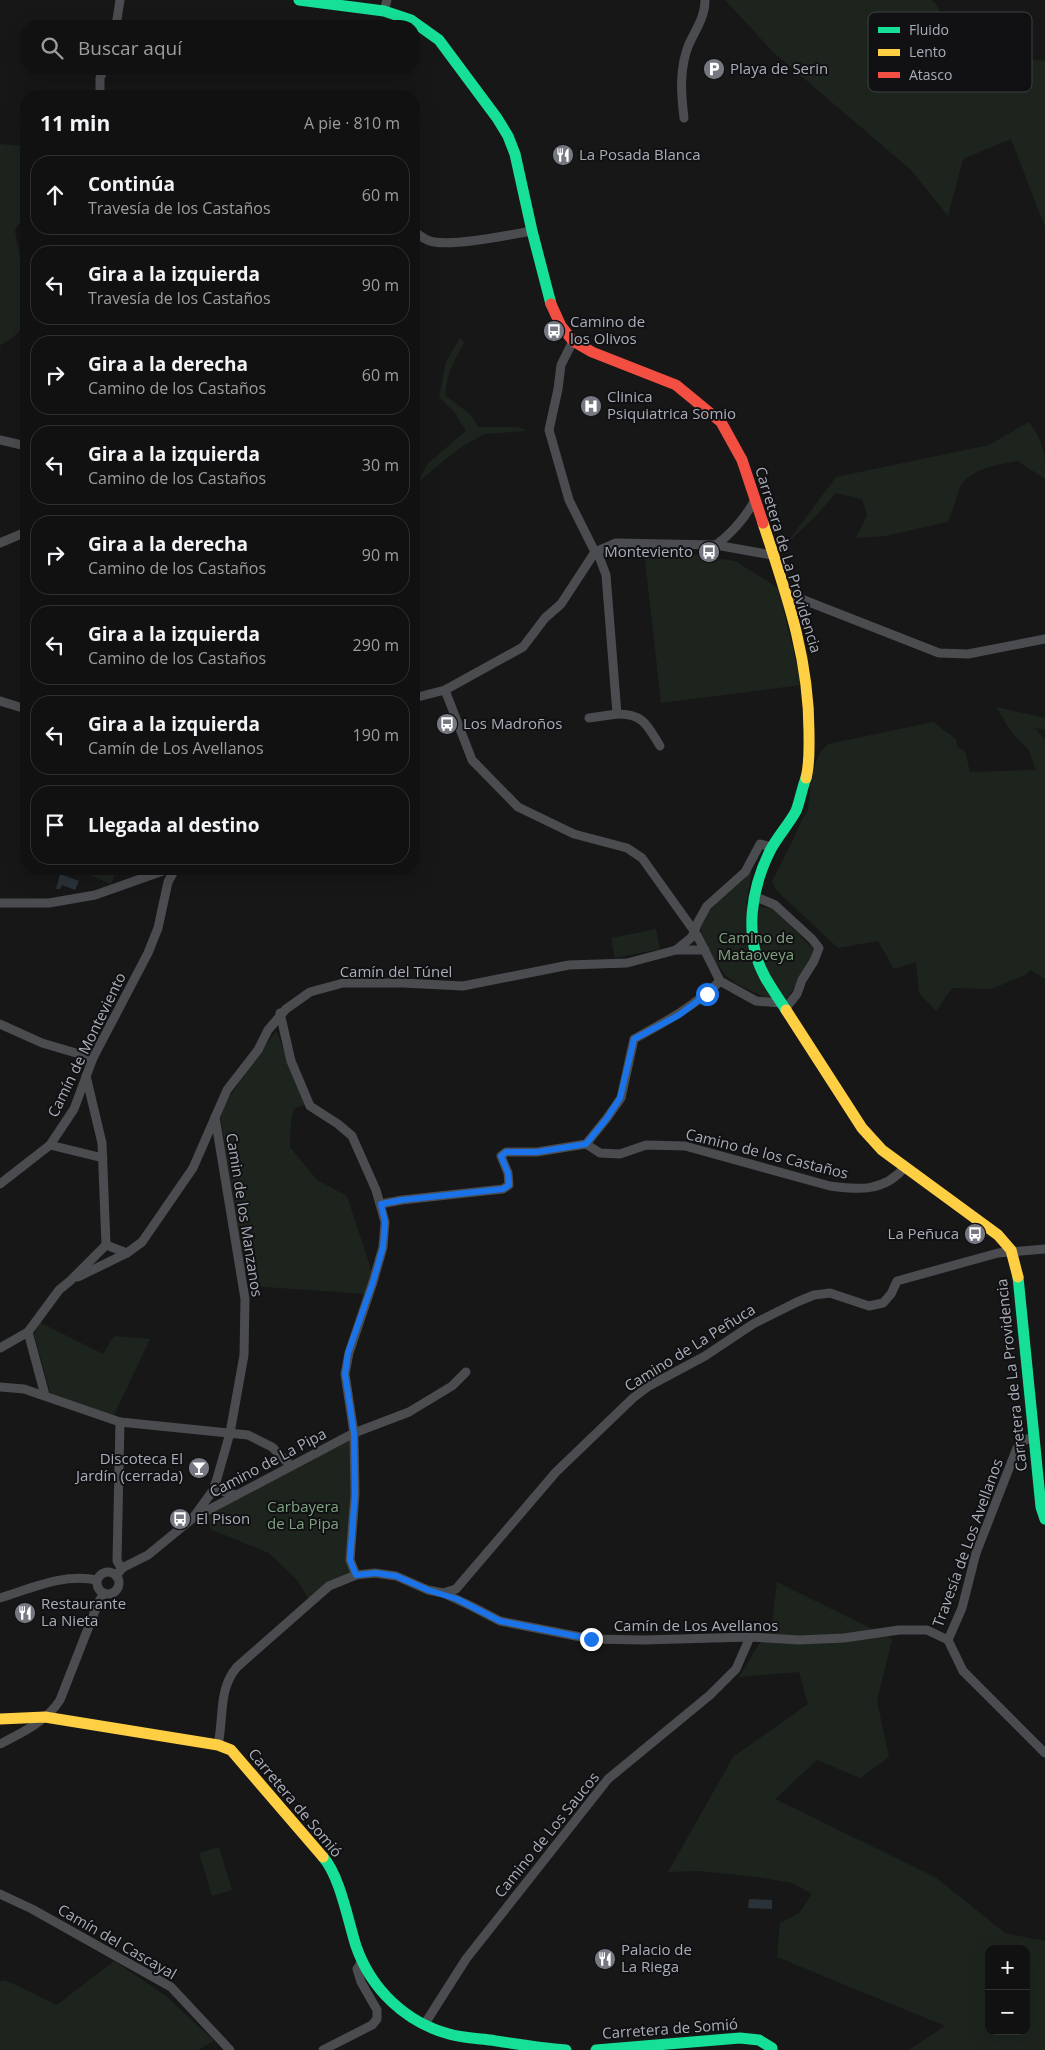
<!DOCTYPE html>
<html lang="es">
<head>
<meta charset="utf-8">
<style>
  :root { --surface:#111; --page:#1e1f1f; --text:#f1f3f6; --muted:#9c9d9f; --line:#303131 }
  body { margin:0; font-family:"Open Sans",sans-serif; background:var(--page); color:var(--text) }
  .controls { position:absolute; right:15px; bottom:15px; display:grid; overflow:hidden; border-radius:10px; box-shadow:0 5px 20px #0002 }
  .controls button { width:45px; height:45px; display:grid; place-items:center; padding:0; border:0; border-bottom:1px solid var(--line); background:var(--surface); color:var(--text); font:25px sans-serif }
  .stop { position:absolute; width:15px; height:15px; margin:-11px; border:4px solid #1a73e8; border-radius:50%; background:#fff }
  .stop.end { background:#1a73e8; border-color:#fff; box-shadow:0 1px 5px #0008 }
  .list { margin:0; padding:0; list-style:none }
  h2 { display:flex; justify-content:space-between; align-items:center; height:65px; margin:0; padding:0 20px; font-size:21px }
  h2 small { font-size:16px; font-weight:400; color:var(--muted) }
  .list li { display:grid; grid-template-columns:32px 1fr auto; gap:15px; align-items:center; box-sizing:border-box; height:80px; margin:0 10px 10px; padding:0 10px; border:1px solid var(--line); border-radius:20px }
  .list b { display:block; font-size:19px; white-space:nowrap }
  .list p { margin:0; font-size:16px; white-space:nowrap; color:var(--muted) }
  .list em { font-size:16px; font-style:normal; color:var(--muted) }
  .icon { flex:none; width:28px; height:28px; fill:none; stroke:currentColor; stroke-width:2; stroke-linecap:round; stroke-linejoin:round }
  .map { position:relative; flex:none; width:1045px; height:2050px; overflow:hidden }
  .search { position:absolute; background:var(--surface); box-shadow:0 5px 20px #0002; left:20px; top:20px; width:400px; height:55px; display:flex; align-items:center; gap:12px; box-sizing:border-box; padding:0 18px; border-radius:20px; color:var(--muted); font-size:19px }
  .panel { position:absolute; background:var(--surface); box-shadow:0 5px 20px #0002; left:20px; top:90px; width:400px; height:785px; border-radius:20px }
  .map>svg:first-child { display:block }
</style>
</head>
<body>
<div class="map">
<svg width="1045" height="2050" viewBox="0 0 1045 2050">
  <rect width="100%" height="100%" fill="#171717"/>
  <g fill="#1d241e" fill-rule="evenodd">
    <path d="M 725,0 L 931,0 L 935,3 L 964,54 L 1045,61 L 1045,227 L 1011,139 L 963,159 L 948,216 L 910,169 L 773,52 Z"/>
    <path d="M 0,144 L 26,146 L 26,213 L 15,230 C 18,249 31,308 26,322 C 21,333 10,340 0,345 Z"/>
    <path d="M 460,338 L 464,342 C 456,359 444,376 446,396 L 470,414 L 478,427 L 518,427 L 527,431 L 484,434 L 457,450 L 418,482 L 428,463 L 466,431 L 455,413 L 439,397 L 446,362 Z"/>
    <path d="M 1029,422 C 1045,445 1045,451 1045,479 L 1018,461 C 999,464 973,468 961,485 C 956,494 955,510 947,522 L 886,536 L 856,538 L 867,515 L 862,499 L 836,493 L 816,516 L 786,544 L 836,477 L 989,445 Z"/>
    <path d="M 663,550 L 735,561 L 778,588 L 802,685 L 661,703 L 644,551 Z"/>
    <path d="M 996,707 L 1045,718 L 1045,730 L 1035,728 L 1045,740 L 1045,979 L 1030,970 L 1027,974 L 992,989 L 952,988 L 936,1011 L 919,993 L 916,962 L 894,969 L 878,941 L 838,948 L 776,890 L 772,881 C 782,862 792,843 801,822 C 803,817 807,814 808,809 C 811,789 811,757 828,744 L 933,722 L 956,739 L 957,747 L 965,751 L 970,772 L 1036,770 L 1028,749 L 1012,733 Z"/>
    <path d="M 92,869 L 117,869 L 111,884 L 90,875 Z"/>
    <path d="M 752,870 L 746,905 L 774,909 L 813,949 L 809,965 L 787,998 L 766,998 L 737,984 L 725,975 L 708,950 L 700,926 C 712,902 736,891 752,870 Z"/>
    <path d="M 656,929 L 660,949 L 615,958 L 611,938 Z"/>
    <path d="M 276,1031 L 307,1104 L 295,1108 L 291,1118 L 290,1147 L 317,1180 L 347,1196 L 372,1272 L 366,1294 L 251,1286 L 244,1269 L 220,1114 L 229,1097 Z"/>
    <path d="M 39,1322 L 103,1354 L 114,1336 L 150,1339 L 114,1415 L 51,1395 L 34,1335 Z"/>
    <path d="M 354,1433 L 350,1560 L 356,1575 L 310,1601 L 297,1580 L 269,1553 L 210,1529 L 208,1510 Z"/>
    <path d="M 777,1582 L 892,1639 L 877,1701 L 889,1757 L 860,1778 L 817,1760 L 775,1799 L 935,1877 L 1005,1933 L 1045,1941 L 1045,2050 L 909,2050 L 945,2026 L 777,1957 L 780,1923 L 799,1913 L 812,1894 L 792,1883 L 757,1877 L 699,1871 L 668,1872 L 733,1757 L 808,1704 L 799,1672 L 739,1677 L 772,1623 ZM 989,1949 L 1026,1949 L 1026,2031 L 989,2031 Z"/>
    <path d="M 219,1847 L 232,1890 L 212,1896 L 199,1853 Z"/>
    <path d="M 114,1961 L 166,1996 L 214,2041 L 198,2050 L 0,2050 L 0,1982 L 5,1980 L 57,2005 Z"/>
  </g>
  <g fill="#2a3239">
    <path d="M 60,874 L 79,881 L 75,890 L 62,885 L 60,889 L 56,889 Z"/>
    <path d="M 749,1899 L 772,1900 L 772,1909 L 748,1908 Z"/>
  </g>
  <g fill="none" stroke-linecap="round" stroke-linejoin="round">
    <g stroke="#4b4c50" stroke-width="9">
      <path d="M 384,11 L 387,0"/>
      <path d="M 116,26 L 120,0"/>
      <path d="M 100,96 L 100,78 L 104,69"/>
      <path d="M 684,118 C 681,94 679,68 689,44 C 696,29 705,17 705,0"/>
      <path d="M 414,231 C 420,236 426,241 434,242 C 457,246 508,235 532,231"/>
      <path d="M 573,341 L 561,365 L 558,389 L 549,430 L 569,500 L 595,552"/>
      <path d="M 0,440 L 26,446"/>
      <path d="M 0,543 L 26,532"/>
      <path d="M 716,545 C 732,533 745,518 755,500"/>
      <path d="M 786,593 L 939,653 L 968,654 L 1045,639"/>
      <path d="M 445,690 L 472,760 L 518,807 L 574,834 L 627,848 L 642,858 L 697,935 L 720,981 L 756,1001 L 781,1003"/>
      <path d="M 414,698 L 445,690 L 523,647 L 545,618 L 561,604 L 595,552 L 616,543 L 716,545 L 772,555"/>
      <path d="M 0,701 L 26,709"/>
      <path d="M 617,714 C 644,714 647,725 660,746"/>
      <path d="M 589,718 L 617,714 L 606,575 L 597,551"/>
      <path d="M 754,896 L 775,905 L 812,939 L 819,948 L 814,961 L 802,980 L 797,994 L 785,1009"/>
      <path d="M 0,903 L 49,903 L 95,895 L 163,871 L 163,869"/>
      <path d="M 676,950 L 692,937 L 698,922 L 707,906 L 745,872 L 760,844 L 772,847"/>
      <path d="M 280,1013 L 291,1061 L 310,1106 L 338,1124 L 352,1136 L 376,1190 L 385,1222 L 383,1247 L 373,1282 L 349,1353 L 345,1374 L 354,1433 L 355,1494 L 350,1560 L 356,1575"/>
      <path d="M 0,1024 L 42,1043 L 93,1058"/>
      <path d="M 586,1144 L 607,1118 L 621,1098 L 634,1039 C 665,1022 695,1006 720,981"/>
      <path d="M 50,1145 L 103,1158"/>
      <path d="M 0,1184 L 50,1145 L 74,1109 L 93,1058 L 148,953 L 158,928 L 168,882 L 175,869"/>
      <path d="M 381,1204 L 402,1200 L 503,1189 L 509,1185 L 508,1173 L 501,1156 L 506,1152 L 537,1152 L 586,1144 L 600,1153 L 620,1154 L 646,1145 L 685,1146 L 830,1186 C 859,1190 884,1192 905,1167"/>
      <path d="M 106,1245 L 127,1253 L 142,1242 L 193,1168 L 227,1090 L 258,1050 L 268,1030 L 286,1009 L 310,992 L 343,983 L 403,983 L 463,986 L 569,965 L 627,963 L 676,950 L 705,950"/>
      <path d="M 78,1277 L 127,1253"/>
      <path d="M 28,1332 L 45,1395"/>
      <path d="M 0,1348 L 28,1332 L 59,1290 L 70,1281 L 106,1245 L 102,1143 L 86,1076"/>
      <path d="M 0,1387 L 24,1389 L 120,1422 L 248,1435 L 272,1447 L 291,1466"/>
      <path d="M 120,1422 L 117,1561 L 122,1569"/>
      <path d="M 215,1484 L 222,1491 L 236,1495"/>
      <path d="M 193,1518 L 214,1489 L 230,1433 L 244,1355 L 245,1299 L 215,1117"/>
      <circle cx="108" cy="1583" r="11"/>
      <path d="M 116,1576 L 122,1568 L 148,1555 L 193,1518 L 354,1433 L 409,1412 L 452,1386 L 466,1372"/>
      <path d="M 443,1593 L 456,1589 L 556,1472 L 633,1398 L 649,1386 L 705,1356 L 753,1324 L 797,1302 L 814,1295 L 830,1293 L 869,1306 L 883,1303 L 891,1294 L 897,1281 L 998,1253 L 1045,1249"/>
      <path d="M 0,1598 C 32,1588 64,1573 97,1580"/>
      <path d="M 948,1640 L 962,1608 L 976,1553 L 1017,1448 L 1026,1439 L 1035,1439"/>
      <path d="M 0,1744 C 22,1733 47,1721 60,1700 L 98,1603 L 104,1593"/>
      <path d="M 218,1745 C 224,1717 218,1689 237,1667 L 329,1586 L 356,1575 L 375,1573 L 396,1576 L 428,1590 L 443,1593 L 471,1606 L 500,1621 L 591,1639 L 644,1640 L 750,1637 L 799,1640 L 844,1638 L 899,1630 L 927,1630 L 948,1640 L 963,1671 L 1045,1753"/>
      <path d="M 0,1894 L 32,1909 L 171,1987 L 230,2050"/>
      <path d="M 424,2025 L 466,1959 L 608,1779 L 710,1695 L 736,1669 L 750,1637"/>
      <path d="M 323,2050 L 372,2025 L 377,2019 L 377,2010 L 361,1982 L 357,1969 L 362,1961"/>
    </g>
    <g stroke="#16e098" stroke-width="11">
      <path d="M 299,0 L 384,11 L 411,20 L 439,40 L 497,118 L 508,136 L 515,154 L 532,231 L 551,304"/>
      <path d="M 786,1010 C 779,999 771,988 765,977 C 743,937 751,888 771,849 C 778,836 789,824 796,811 C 800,801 802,788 806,778"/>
      <path d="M 1018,1277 L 1041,1507 L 1045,1519"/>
      <path d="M 323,1857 C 340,1876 348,1921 356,1946 C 371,1989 405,2022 449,2034 C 462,2038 477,2038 490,2040 C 516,2044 541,2048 566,2050"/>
      <path d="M 596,2050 L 740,2038 L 759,2040 L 772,2048 L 772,2050"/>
    </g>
    <g stroke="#ffcf43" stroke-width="11">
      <path d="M 763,523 C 786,593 809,657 809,732 C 809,748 810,763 806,778"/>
      <path d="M 786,1010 L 862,1128 L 882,1150 L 998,1235 L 1011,1250 L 1018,1277"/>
      <path d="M 0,1719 L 45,1717 L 218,1745 L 231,1750 L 323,1857"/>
    </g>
    <path stroke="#f24e42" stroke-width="11" d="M 551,304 L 561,326 L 573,341 L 592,352 L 676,385 L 721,422 L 742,460 L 763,523"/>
  </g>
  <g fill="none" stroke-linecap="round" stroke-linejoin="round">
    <path stroke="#1a73e8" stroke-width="6" d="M 591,1639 L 500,1621 L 457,1599 L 428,1590 L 396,1576 L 376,1573 L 356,1575 L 350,1560 L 355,1494 L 354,1433 L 345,1374 L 348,1353 L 373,1282 L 383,1247 L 385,1222 L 381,1204 L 402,1200 L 503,1189 L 509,1185 L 508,1173 L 501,1156 L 506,1152 L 537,1152 L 586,1144 L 607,1118 L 620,1098 L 634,1039 L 679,1015 L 707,994"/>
  </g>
  <defs>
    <g id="parking-disc" transform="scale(1.125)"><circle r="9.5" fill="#757880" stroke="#111113"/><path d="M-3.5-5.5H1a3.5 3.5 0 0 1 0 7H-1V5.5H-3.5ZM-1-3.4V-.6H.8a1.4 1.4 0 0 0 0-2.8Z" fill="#fff"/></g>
    <g id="restaurant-disc" transform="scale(1.125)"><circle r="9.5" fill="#757880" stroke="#111113"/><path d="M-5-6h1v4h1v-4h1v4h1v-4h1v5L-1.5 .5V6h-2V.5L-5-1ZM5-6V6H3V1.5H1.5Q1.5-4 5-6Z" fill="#fff"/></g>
    <g id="bus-disc" transform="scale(1.125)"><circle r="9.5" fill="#757880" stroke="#111113"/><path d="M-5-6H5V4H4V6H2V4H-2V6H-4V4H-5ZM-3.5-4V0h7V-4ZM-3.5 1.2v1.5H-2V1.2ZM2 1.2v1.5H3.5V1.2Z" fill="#fff"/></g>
    <g id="hospital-disc" transform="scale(1.125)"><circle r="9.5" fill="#757880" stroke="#111113"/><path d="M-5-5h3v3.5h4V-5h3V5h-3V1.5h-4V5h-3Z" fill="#fff"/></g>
    <g id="bar-disc" transform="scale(1.125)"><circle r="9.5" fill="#757880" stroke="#111113"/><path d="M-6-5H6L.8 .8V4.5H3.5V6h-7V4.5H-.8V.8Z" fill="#fff"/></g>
  </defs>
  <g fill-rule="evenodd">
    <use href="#parking-disc" x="714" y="69"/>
    <use href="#restaurant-disc" x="563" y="155"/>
    <use href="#bus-disc" x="554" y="331"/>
    <use href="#hospital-disc" x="591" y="406"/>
    <use href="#bus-disc" x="709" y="552"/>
    <use href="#bus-disc" x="447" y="724"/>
    <use href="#bus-disc" x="975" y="1234"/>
    <use href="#bar-disc" x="199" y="1468"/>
    <use href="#bus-disc" x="180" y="1519"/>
    <use href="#restaurant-disc" x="25" y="1613"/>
    <use href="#restaurant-disc" x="605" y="1959"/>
  </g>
  <g text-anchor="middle" stroke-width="4" stroke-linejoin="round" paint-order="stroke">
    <g font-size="15" fill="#a8adb8" stroke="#111113" text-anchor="start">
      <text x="730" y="74">Playa de Serin</text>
      <text x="579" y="160">La Posada Blanca</text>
      <text x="570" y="327">Camino de<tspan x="570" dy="17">los Olivos</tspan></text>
      <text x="607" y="402">Clinica<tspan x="607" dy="17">Psiquiatrica Somio</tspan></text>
      <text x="693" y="557" text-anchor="end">Monteviento</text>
      <text x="463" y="729">Los Madroños</text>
      <text x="959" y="1239" text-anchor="end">La Peñuca</text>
      <text x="183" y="1464" text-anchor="end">Discoteca El<tspan x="183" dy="17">Jardín (cerrada)</tspan></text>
      <text x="196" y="1524">El Pison</text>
      <text x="41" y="1609">Restaurante<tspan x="41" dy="17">La Nieta</tspan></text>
      <text x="621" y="1955">Palacio de<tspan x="621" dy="17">La Riega</tspan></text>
    </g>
    <g font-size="15" fill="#a8adb8" stroke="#111113">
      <text transform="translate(788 560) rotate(73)" y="5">Carretera de La Providencia</text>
      <text x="396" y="977">Camín del Túnel</text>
      <text transform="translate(87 1045) rotate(-64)" y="5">Camín de Monteviento</text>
      <text transform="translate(767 1154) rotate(14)" y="5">Camino de los Castaños</text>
      <text transform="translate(244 1215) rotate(81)" y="5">Camin de los Manzanos</text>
      <text transform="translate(690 1348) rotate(-32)" y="5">Camino de La Peñuca</text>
      <text transform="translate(1012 1375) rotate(-96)" y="5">Carretera de La Providencia</text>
      <text transform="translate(268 1463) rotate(-28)" y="5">Camino de La Pipa</text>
      <text transform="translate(968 1543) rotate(-70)" y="5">Travesía de Los Avellanos</text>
      <text x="696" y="1631">Camín de Los Avellanos</text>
      <text transform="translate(295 1803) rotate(50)" y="5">Carretera de Somió</text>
      <text transform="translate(547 1835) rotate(-51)" y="5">Camino de Los Saucos</text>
      <text transform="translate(117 1942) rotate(30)" y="5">Camín del Cascayal</text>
      <text transform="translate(670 2029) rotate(-4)" y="5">Carretera de Somió</text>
    </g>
    <g font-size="15" fill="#7fa381" stroke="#111113">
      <text x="756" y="943">Camino de<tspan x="756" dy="17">Mataoveya</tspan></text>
      <text x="303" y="1512">Carbayera<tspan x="303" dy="17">de La Pipa</tspan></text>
    </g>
  </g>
  <rect x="868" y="12" width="164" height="80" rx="8" fill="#111113" stroke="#3e4045" stroke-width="1"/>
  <rect x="878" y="27" width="22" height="6" fill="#16e098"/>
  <rect x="878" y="49" width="22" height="7" fill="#ffcf43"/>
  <rect x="878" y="72" width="22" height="6" fill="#f24e42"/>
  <g font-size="14" fill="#a8adb8">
    <text x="909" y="35">Fluido</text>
    <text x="909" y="57">Lento</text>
    <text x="909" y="80">Atasco</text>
  </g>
</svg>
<div class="controls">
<button>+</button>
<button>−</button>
</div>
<div class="stop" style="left:707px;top:994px"></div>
<div class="stop end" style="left:591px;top:1639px"></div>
<div class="search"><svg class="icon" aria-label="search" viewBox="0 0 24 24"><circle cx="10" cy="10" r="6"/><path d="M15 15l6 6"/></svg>Buscar aquí</div>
<section class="panel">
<h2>11 min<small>A pie · 810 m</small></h2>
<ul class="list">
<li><svg class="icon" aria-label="ahead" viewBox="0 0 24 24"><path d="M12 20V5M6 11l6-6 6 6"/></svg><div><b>Continúa</b><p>Travesía de los Castaños</p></div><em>60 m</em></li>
<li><svg class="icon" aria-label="left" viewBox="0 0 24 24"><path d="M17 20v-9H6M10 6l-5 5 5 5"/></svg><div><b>Gira a la izquierda</b><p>Travesía de los Castaños</p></div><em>90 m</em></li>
<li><svg class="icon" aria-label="right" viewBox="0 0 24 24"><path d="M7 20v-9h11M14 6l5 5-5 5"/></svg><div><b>Gira a la derecha</b><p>Camino de los Castaños</p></div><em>60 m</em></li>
<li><svg class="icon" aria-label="left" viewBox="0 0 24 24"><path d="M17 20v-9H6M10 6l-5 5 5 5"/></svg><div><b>Gira a la izquierda</b><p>Camino de los Castaños</p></div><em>30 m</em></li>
<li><svg class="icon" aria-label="right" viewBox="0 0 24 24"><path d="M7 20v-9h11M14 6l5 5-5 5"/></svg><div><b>Gira a la derecha</b><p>Camino de los Castaños</p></div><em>90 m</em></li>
<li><svg class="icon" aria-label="left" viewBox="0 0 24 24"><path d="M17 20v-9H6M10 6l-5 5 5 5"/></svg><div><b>Gira a la izquierda</b><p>Camino de los Castaños</p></div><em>290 m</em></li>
<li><svg class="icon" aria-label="left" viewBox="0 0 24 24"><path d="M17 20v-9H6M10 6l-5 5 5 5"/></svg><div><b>Gira a la izquierda</b><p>Camín de Los Avellanos</p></div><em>190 m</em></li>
<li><svg class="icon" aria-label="arrive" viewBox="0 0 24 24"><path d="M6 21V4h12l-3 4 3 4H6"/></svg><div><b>Llegada al destino</b></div></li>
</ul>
</section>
</div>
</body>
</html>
